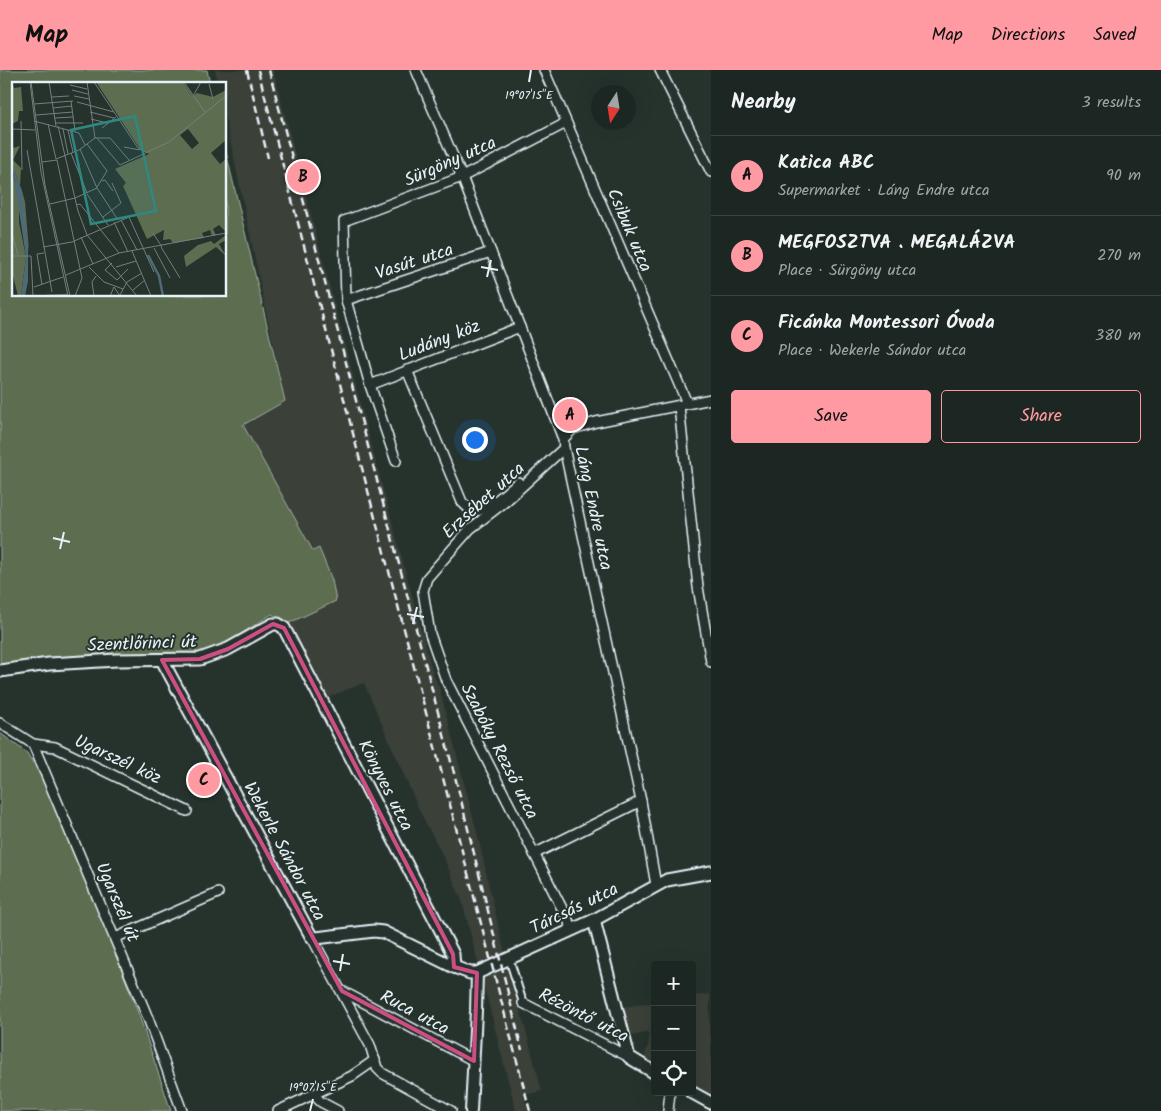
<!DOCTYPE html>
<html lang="en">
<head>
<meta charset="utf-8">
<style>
  :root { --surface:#1c2622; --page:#29322f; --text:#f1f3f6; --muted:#a0a5a5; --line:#3a4340; --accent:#ff9aa2 }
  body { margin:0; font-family:Kalam,sans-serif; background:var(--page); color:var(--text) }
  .controls { position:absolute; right:15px; bottom:15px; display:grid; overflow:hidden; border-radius:5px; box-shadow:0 5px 20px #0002 }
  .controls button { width:45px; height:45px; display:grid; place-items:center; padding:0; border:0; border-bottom:1px solid var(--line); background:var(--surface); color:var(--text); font:25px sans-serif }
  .compass { position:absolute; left:591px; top:15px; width:45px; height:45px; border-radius:50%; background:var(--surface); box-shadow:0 5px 20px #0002; rotate:192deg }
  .you { position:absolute; left:474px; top:369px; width:18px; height:18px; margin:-12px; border:4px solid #fff; border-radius:50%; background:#1a73e8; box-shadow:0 0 0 8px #1a73e833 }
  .badge { display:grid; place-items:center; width:32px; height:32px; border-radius:50%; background:var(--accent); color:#111; font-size:16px; font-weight:700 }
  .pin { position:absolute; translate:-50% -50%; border:2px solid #fff; box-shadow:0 1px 5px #0006 }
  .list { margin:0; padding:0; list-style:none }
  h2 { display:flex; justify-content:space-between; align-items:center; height:65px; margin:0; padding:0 20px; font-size:21px }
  h2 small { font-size:16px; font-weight:400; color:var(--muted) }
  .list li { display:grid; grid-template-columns:32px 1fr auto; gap:15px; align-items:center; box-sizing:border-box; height:80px; padding:0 20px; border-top:1px solid var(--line) }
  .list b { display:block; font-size:19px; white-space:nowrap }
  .list p { margin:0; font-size:16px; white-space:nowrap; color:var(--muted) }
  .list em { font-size:16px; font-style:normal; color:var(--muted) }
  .actions { display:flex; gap:10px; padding:15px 20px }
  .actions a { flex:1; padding:11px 0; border:1px solid var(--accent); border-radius:5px; text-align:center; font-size:18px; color:var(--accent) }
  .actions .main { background:var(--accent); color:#111 }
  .icon { flex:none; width:28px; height:28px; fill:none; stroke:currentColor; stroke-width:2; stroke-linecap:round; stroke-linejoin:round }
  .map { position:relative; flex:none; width:711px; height:1041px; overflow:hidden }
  header { display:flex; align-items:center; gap:30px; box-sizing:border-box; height:70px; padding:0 25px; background:var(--accent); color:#111 }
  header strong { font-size:24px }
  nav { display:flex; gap:28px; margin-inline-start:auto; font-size:18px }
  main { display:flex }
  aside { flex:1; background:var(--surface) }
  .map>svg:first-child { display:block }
</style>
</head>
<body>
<header>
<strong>Map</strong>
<nav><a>Map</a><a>Directions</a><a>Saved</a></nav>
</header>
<main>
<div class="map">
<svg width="711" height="1041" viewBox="0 0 711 1041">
  <rect width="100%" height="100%" fill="#26332d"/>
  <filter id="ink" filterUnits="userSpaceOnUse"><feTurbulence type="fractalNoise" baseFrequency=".02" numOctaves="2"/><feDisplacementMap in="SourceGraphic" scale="10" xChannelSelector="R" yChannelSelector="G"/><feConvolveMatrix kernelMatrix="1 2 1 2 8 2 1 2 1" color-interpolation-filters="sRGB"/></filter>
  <g filter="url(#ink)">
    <g fill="#3a3f39">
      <path d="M 215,0 L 273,0 L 370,371 L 434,606 L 439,617 L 476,758 L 501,868 L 542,1021 L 524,1025 L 528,1041 L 516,1041 L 462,831 L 444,788 L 420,742 L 364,613 L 326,628 L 287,554 L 318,478 L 313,481 L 243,355 L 285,331 L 225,46 L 225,14 L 218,14 Z"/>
      <path d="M 710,924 L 709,966 L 711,966 L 711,1026 L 692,1015 L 692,926 Z"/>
      <path d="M 655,932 L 655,995 L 644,989 L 649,971 L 648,962 L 630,967 L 623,937 Z"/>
    </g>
    <g fill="#5d6d4f" stroke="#a2afa4">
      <path d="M 0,0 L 207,0 L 210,14 L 14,14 L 14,225 L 225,225 L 225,78 L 285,331 L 243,355 L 313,481 L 319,478 L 332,510 L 336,531 L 287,554 L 272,544 L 225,574 L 199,584 L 0,596 Z"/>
      <path d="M 0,663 L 27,683 L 63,744 L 141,951 L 171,1041 L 0,1041 Z"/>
    </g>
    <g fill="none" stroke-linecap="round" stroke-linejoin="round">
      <g stroke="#e8f1f8" stroke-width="10">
        <path id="pedestrian" d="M 509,888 L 523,933"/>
      </g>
      <g stroke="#e8f1f8" stroke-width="12">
        <g id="minor">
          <path d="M 416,0 L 462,107 L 563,369 L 564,378 L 641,731 L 656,815"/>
          <path d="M 544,0 L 687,333"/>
          <path d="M 660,0 L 711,102"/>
          <path d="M 346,230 L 491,182"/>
          <path d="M 407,300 L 462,432 C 466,436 470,441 475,441 C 486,442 509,420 518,412"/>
          <path d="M 370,315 L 520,257"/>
          <path d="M 679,336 L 698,517 L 711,592"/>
          <path d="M 563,369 L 573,359 L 596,352 L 711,329"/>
          <path d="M 564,378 L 506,431 L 470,459 L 427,508 L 423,521 L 430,564 L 446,610 L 573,860"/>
          <path d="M 396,391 L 370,315 L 346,230 L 344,151 L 462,107 L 566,53"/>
          <path d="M 0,653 L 33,674 L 148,948 L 182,1041"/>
          <path d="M 33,674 L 55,677 L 187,741"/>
          <path d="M 534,784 L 641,731"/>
          <path d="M 311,866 L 370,975 L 377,998 L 382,1003 L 451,1041"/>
          <path d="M 115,868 L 218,823"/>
          <path d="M 342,921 L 474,991"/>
          <path d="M 523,933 L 629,987"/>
          <path d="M 314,1025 L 321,1032 L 338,1041"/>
          <path d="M 278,1041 L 352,1006 L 375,990"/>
          <path d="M 668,1041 L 670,1022"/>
        </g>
      </g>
      <g stroke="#e8f1f8" stroke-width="14">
        <path id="tertiary" d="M 471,1041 L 476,941 L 477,903"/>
      </g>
      <g stroke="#e8f1f8" stroke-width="15">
        <g id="secondary">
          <path d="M 162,590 L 311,866 L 316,868 L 374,861 L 383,862 L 454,897 L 470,903 L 477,903 L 594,850 L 667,810 L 711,802"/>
          <path d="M 0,601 L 49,594 L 117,590 L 200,589 L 228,579 L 273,554 L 278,554 L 284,558 L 453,884 L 454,897"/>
          <path d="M 594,850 L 629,987 L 655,1003"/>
          <path d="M 691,1022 L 711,1033"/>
        </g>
      </g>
      <use href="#pedestrian" stroke="#26332d" stroke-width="6"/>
      <use href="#minor" stroke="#26332d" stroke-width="9"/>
      <use href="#tertiary" stroke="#26332d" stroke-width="10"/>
      <use href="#secondary" stroke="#26332d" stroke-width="11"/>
      <g stroke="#e8f1f8" stroke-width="2.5" stroke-dasharray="8 4" stroke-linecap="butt">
        <path d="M 247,0 L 268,88"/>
        <path d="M 258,0 L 530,1041"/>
        <path d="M 269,0 L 459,722 L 522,980"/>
      </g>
    </g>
  </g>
  <path fill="none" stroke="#cc4e82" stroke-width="4" stroke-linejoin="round" d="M 273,554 L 284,558 L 453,884 L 454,897 L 477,903 L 474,991 L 342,921 L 162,590 L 200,589 L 228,579 Z"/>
  <path fill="none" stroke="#e8f1f8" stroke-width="2" d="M 529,12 L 531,0M 481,197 L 498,200M 487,207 L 491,190M 53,468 L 70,472M 60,479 L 64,462M 407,544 L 424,547M 413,554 L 417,537M 333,891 L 350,894M 340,901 L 343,884M 310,1041 L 313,1029"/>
  <g text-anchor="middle" stroke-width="4" stroke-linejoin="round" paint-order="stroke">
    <g font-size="18" fill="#e8f1f8" stroke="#26332d">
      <text transform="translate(450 91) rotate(-24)" y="6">Sürgöny utca</text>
      <text transform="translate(630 160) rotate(67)" y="6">Csibuk utca</text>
      <text transform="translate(414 191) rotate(-18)" y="6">Vasút utca</text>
      <text transform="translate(439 270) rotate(-21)" y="6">Ludány köz</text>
      <text transform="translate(483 430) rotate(-42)" y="6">Erzsébet utca</text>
      <text transform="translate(594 438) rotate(78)" y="6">Láng Endre utca</text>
      <text transform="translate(142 573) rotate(-2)" y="6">Szentlőrinci út</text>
      <text transform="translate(500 681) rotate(63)" y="6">Szabóky Rezső utca</text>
      <text transform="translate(118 689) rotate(25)" y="6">Ugarszél köz</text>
      <text transform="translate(386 715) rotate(63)" y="6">Könyves utca</text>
      <text transform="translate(285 781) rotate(62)" y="6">Wekerle Sándor utca</text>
      <text transform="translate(118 832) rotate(67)" y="6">Ugarszél út</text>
      <text transform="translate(574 838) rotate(-26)" y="6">Tárcsás utca</text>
      <text transform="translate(415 942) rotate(28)" y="6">Ruca utca</text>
      <text transform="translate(584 945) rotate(27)" y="6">Rézöntő utca</text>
    </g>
  </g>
  <g transform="translate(12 12)">
    <rect width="214" height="214" fill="#26332d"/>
    <path d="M 84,0 L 171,0 L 181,14 L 185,11 L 201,15 L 214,8 L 214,58 L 199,71 L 208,82 L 214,77 L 214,150 L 207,143 L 201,147 L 204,153 L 200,154 L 198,148 L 190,151 L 192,156 L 161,161 L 158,157 L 151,158 L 152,148 L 135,157 L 111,104 L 114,101 L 103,87 L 137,72 L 128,67 ZM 176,47 L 187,61 L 180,67 L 168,53 ZM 0,2 L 2,6 L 9,5 L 11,29 L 7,29 L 6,39 L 0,42 ZM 8,64 L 1,78 L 9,86 L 8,104 L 0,82 L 1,66 ZM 0,90 L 7,115 L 7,140 L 14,175 L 9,214 L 6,214 L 0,190 ZM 9,105 L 13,120 L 17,169 L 12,143 ZM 214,153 L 214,158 L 207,162 L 214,174 L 204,165 L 174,185 L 172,174 L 186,163 L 199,159 L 202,162 Z" fill="#5d6d4f" fill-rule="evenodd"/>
    <path d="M 0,82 L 10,109 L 16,161 L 16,199 L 13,214 L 9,214 L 14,175 Z" fill="#506a75"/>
    <path fill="none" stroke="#506a75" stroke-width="2.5" d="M 136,173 L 147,194 L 151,214M 34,214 L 55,213"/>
    <path fill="none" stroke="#747f7e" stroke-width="1" d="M 18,0 L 29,90 L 56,214M 19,0 L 33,103 L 58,214M 37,0 L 44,44M 75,0 L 83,56M 82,0 L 126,66 L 134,70M 172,0 L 193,30M 188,0 L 207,0M 197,2 L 201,17M 58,3 L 75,7M 60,8 L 76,12M 62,14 L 77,17M 181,14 L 189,0M 40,15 L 57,14M 59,19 L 63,49M 65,20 L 102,30M 22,22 L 61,19M 41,26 L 60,24M 78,30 L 102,36M 24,33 L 61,30M 43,36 L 61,35M 79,37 L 95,41M 9,39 L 10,88M 22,39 L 67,51 L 73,63M 43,41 L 71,41M 36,42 L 44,77 L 67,68 L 83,56 L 98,56 L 117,78M 46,44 L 66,129 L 75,153 L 125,214M 90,46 L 104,35M 0,47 L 23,48M 51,47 L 56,72M 56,48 L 61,70M 85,56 L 108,83 L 157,60 L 214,14M 75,62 L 95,89 L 85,105M 112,65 L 128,68M 68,67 L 85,106 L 106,138M 15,68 L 40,210M 59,71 L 75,111M 30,80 L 45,78 L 70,196 L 63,214M 90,99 L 93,98 L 101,109M 75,112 L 96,143M 38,122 L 63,116 L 85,106M 64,123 L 68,122 L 107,171M 91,135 L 109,121 L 100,101M 109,138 L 125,168M 102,140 L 116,170M 0,151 L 6,173M 141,151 L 150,165M 69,155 L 81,182M 60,160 L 117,135 L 142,190M 31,165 L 60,160M 149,165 L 168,196M 142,166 L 158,196M 120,169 L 139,214M 0,174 L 19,174 L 21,214M 100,181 L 93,188 L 105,198 L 116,187M 77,185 L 92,200 L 111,207M 104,185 L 124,179M 54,193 L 107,171 L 214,151M 30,203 L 25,172 L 32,171M 22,205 L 51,195M 121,208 L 133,198M 108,213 L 115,200 L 130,191M 82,214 L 80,200 L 84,194M 98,214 L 102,205 L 108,214"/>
    <path fill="#308883" fill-opacity="0.15" stroke="#308883" stroke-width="2.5" d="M 123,34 L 144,129 L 79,142 L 59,48 Z"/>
    <rect width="214" height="214" fill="none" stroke="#e8f1f8" stroke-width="2.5"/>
  </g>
  <g font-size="12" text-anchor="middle" fill="#e8f1f8" stroke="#26332d" stroke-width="4" stroke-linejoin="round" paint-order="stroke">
    <text x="529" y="29">19°07'15"E</text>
    <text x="313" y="1021">19°07'15"E</text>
  </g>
</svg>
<div class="controls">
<button>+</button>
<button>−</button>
<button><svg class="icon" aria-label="locate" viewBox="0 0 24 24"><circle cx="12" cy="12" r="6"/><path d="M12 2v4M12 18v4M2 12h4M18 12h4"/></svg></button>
</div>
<svg class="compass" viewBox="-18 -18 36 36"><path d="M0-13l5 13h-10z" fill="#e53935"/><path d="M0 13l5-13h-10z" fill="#a0a5a5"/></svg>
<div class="you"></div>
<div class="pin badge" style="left:570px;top:345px">A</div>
<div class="pin badge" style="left:303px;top:107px">B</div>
<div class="pin badge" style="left:204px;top:710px">C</div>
</div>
<aside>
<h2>Nearby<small>3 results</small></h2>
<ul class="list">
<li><span class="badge">A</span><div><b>Katica ABC</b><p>Supermarket · Láng Endre utca</p></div><em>90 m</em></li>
<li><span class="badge">B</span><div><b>MEGFOSZTVA . MEGALÁZVA</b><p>Place · Sürgöny utca</p></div><em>270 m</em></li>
<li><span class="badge">C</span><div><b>Ficánka Montessori Óvoda</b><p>Place · Wekerle Sándor utca</p></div><em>380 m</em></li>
</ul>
<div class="actions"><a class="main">Save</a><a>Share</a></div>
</aside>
</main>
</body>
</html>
